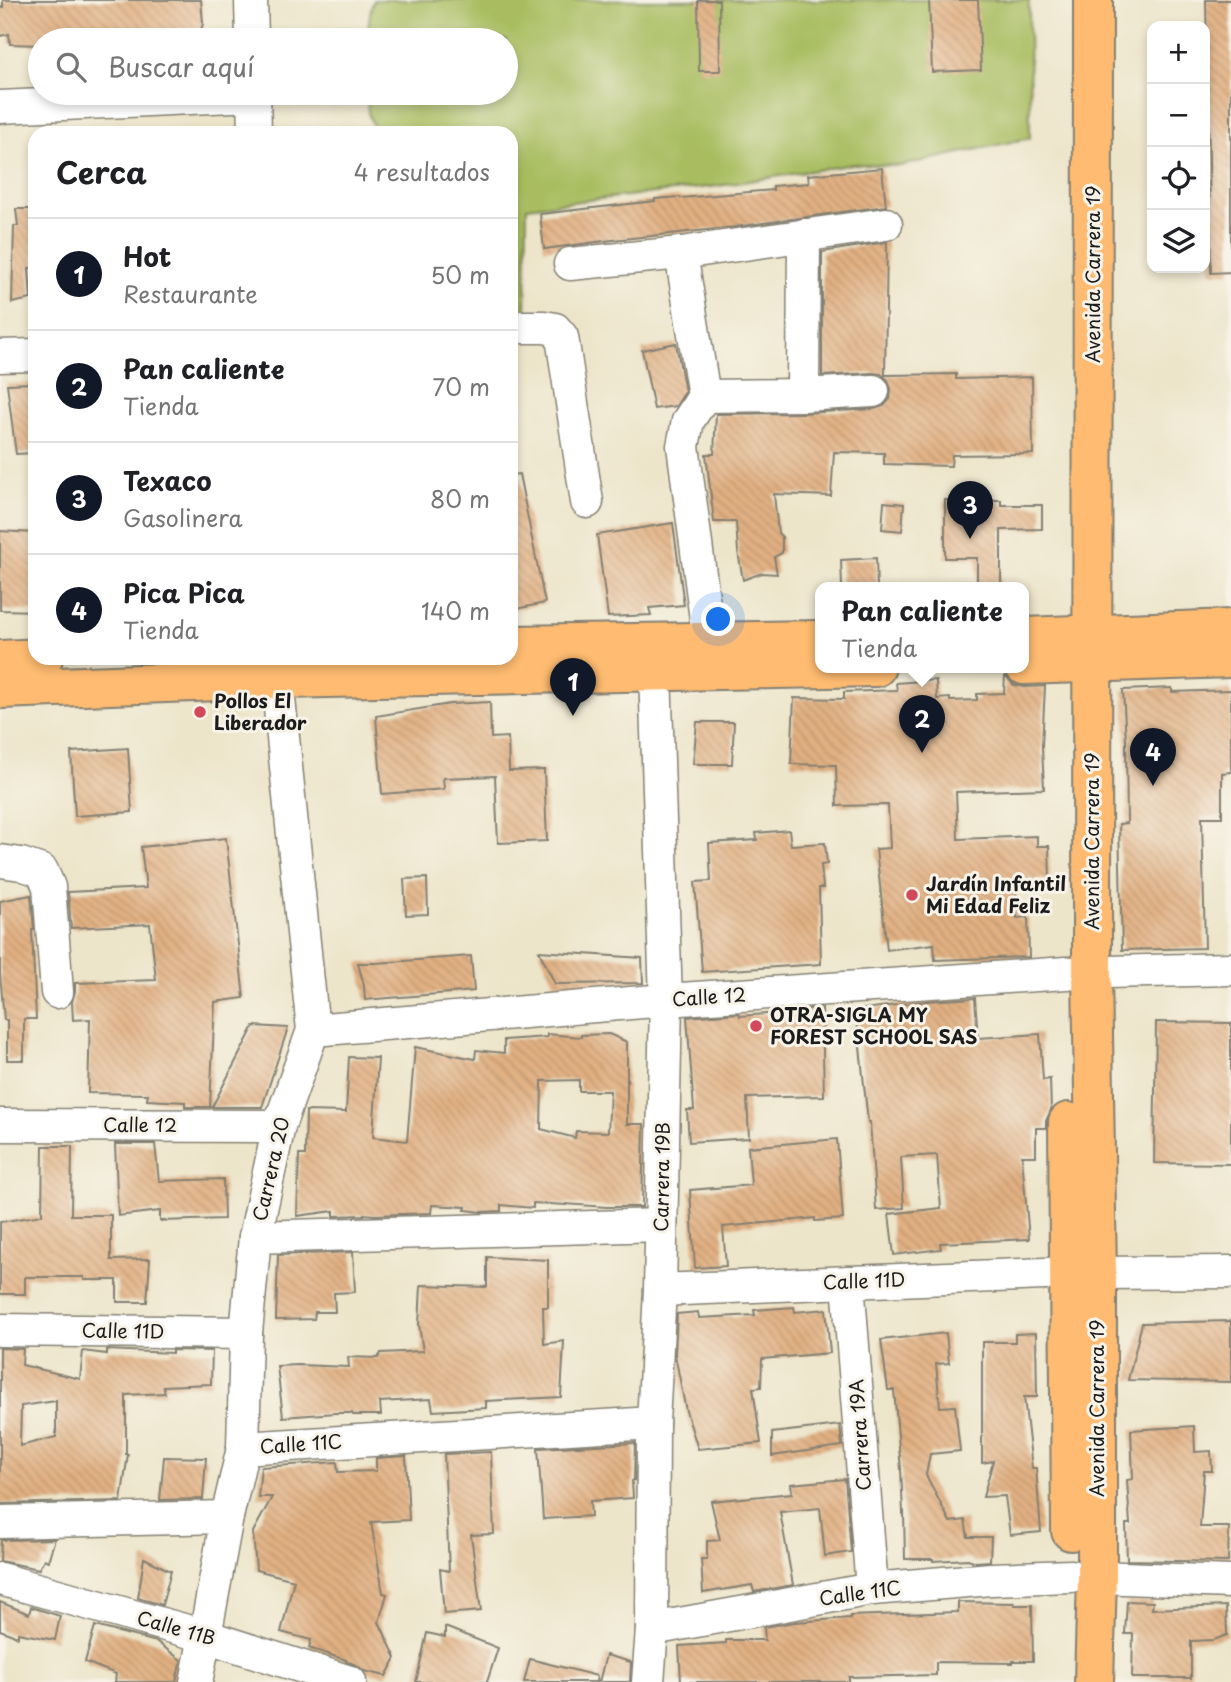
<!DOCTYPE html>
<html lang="es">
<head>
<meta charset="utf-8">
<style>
  :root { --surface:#fff; --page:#f6f6f6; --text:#202124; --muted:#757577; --line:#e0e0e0; --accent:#111827 }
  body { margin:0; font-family:"Playpen Sans",sans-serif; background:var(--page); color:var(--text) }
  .controls { position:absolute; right:21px; top:21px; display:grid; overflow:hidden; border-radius:14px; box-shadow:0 4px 10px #0003 }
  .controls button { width:63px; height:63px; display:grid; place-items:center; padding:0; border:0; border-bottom:2px solid var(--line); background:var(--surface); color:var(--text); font:35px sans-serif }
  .you { position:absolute; left:719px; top:620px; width:24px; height:24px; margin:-18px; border:5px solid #fff; border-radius:50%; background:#1a73e8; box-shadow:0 0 0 10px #1a73e833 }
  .badge { display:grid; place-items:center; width:46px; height:46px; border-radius:50%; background:var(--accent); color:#fff; font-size:23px; font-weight:700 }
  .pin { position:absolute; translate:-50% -58px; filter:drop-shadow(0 2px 4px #0008) }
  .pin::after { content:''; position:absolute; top:37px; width:24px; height:21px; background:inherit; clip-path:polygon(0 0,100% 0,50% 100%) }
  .popup { position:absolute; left:815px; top:582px; width:214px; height:91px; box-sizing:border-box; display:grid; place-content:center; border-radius:14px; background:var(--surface); filter:drop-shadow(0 2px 5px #0005); font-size:23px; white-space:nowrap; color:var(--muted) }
  .popup b { font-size:26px; color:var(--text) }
  .popup::after { content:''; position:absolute; left:50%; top:100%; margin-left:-14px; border:14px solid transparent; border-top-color:var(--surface) }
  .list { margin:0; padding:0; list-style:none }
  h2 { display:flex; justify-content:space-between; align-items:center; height:91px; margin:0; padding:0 28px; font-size:30px }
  h2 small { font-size:23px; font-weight:400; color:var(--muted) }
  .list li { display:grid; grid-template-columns:46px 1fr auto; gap:21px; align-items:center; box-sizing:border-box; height:112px; padding:0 28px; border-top:2px solid var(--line) }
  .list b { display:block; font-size:26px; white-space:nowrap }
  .list p { margin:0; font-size:23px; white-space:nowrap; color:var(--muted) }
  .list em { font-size:23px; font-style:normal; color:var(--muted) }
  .icon { flex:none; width:38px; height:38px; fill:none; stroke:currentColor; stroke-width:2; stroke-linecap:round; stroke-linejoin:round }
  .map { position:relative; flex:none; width:1231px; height:1682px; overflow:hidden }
  .search { position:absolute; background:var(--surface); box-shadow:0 4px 10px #0003; left:28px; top:28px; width:490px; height:77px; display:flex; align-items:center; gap:18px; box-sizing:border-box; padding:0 24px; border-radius:38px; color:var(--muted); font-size:26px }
  .panel { position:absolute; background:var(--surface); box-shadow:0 4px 10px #0003; left:28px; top:126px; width:490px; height:539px; border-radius:21px }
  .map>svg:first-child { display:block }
</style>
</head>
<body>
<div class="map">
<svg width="1231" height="1682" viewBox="0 0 1231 1682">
  <defs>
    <pattern id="building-back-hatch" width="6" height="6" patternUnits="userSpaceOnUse" patternTransform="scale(1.75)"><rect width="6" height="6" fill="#e1b082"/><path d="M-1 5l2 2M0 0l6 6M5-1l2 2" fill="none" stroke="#c09770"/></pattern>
  </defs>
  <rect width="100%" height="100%" fill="#f7f3e8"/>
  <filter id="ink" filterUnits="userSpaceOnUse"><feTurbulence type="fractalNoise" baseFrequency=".0143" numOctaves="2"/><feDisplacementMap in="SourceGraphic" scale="14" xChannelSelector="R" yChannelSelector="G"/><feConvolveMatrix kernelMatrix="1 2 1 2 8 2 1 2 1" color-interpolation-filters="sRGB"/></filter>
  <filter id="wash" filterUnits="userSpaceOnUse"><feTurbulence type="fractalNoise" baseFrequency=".00686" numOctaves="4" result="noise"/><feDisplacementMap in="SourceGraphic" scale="28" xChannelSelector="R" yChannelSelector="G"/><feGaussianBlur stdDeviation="1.57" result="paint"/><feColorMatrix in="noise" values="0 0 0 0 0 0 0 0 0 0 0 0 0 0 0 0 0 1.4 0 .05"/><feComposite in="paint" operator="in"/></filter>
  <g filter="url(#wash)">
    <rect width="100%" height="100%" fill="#ede5ca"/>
    <path fill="#a9bd61" stroke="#626c3e" stroke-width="2" d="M 374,0 L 1029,0 L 1030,138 L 900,166 L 854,164 L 718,186 L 527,207 L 526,313 L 511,315 L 511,133 L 376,133 L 368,113 L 367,93 L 506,93 L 506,40 L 366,40 L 371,8 Z"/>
    <g id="blocks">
      <g fill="url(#building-back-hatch)" fill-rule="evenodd">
        <path d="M 3,0 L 201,0 L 203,23 L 199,40 L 40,40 L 40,45 L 10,44 L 9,34 L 0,36 L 0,8 L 3,7 Z"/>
        <path d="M 698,0 L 719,0 L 720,71 L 699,71 Z"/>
        <path d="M 929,0 L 978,0 L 981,70 L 932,72 Z"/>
        <path d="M 1206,0 L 1231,0 L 1231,272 L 1211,273 Z"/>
        <path d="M 882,168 L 886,206 L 735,227 L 604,241 L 544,249 L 540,214 L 655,201 L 655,199 L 680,197 L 681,198 L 773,190 L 773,186 L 809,183 L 808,175 Z"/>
        <path d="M 16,209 L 35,209 L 35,267 L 29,268 L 31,299 L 12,303 L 14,226 L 18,226 Z"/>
        <path d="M 887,242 L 885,375 L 956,374 L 956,379 L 1032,377 L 1033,454 L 952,455 L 951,466 L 884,464 L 884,453 L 834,452 L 831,496 L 774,494 L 778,533 L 782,537 L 782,553 L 774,557 L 777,574 L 762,573 L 743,580 L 738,552 L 736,522 L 714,522 L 706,454 L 714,454 L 716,414 L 804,413 L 874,409 L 884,406 L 890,399 L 891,389 L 888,380 L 881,374 L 872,373 L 822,376 L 822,252 Z"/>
        <path d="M 676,343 L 685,392 L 676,406 L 654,409 L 642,350 Z"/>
        <path d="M 35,383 L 35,453 L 16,454 L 7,384 Z"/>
        <path d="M 519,474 L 545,603 L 511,610 L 511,475 Z"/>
        <path d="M 945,500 L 1001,500 L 1001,505 L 1042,505 L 1042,529 L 1001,530 L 1001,587 L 977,587 L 977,558 L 945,558 Z"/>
        <path d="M 884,502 L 904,504 L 902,531 L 882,529 Z"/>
        <path d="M 673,523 L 684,605 L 649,608 L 651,615 L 608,617 L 597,535 Z"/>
        <path d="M 0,531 L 35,533 L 35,611 L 0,610 Z"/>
        <path d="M 876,558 L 877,587 L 842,587 L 841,560 Z"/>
        <path d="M 1005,675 L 1014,685 L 1025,687 L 1045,686 L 1042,746 L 1044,789 L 956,792 L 958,839 L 1037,836 L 1037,846 L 1049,846 L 1050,880 L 1016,881 L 1017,918 L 1028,917 L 1029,957 L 935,960 L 934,944 L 887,950 L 876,849 L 890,848 L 888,805 L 837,806 L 836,765 L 791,764 L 794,698 L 844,699 L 844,692 L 897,690 L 896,683 L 936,680 L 937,699 L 950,698 L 950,701 L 977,700 L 977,694 L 1004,693 Z"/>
        <path d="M 1172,688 L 1172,692 L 1231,690 L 1231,772 L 1222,773 L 1222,817 L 1202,817 L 1205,948 L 1122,950 L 1119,824 L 1127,823 L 1126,741 L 1123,690 Z"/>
        <path d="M 490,702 L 491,738 L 508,737 L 509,771 L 544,770 L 547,841 L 498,843 L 495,776 L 443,778 L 444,789 L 382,794 L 376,716 L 450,704 Z"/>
        <path d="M 697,722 L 734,722 L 732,764 L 693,764 Z"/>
        <path d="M 128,748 L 132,812 L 75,816 L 71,752 Z"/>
        <path d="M 789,830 L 791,845 L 825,843 L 827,864 L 821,865 L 823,888 L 819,888 L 821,964 L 702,972 L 695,882 L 711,881 L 709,843 L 757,840 L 756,833 Z"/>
        <path d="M 226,838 L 244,998 L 215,1002 L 210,1107 L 185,1107 L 185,1102 L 147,1100 L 148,1094 L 88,1093 L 90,1019 L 73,1020 L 72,1002 L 75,991 L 75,983 L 156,980 L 150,924 L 71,928 L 68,892 L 146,888 L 141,847 Z"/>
        <path d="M 427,878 L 428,914 L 406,915 L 404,879 Z"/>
        <path d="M 31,895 L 34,930 L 32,930 L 36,1019 L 24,1019 L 24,1060 L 7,1060 L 7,1020 L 4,1020 L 0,973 L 0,901 Z"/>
        <path d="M 539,951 L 642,958 L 643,983 L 555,984 Z"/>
        <path d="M 471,956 L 474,991 L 365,1000 L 364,986 L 358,963 L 376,963 Z"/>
        <path d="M 975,998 L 978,1038 L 1040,1034 L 1043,1080 L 1050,1079 L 1051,1110 L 1046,1121 L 1046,1128 L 1036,1128 L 1036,1156 L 1022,1156 L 1029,1239 L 940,1243 L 941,1249 L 894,1255 L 889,1214 L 941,1208 L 937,1155 L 901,1157 L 904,1208 L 876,1210 L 870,1122 L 868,1122 L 856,1010 L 927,1001 Z"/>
        <path d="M 822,1008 L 824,1096 L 747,1098 L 749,1138 L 689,1142 L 687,1110 L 694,1110 L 687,1017 L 739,1013 L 740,1016 L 778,1013 L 778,1011 Z"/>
        <path d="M 1156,1022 L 1231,1023 L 1231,1164 L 1154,1163 Z"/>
        <path d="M 254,1026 L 288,1028 L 262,1107 L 212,1107 Z"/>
        <path d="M 547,1034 L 581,1037 L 581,1035 L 609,1034 L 627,1042 L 627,1124 L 644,1124 L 642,1207 L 606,1207 L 566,1204 L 566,1205 L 533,1203 L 533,1208 L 501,1205 L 501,1211 L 482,1212 L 465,1210 L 466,1207 L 432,1205 L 431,1213 L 375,1215 L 364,1214 L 364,1215 L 335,1216 L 334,1216 L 334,1211 L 297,1216 L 299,1155 L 305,1155 L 306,1111 L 346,1112 L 349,1057 L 378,1058 L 373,1137 L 407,1141 L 415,1047 L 475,1059 L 476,1050 L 504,1053 L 504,1040 L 547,1037 ZM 579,1080 L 579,1091 L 610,1091 L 608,1132 L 576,1131 L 575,1138 L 541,1129 L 542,1081 Z"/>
        <path d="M 837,1139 L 843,1219 L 815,1221 L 815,1218 L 723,1227 L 726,1266 L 695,1268 L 690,1190 L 751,1185 L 748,1147 Z"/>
        <path d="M 115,1144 L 155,1144 L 159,1181 L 223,1179 L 224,1219 L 160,1221 L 160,1211 L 118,1216 Z"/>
        <path d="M 43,1146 L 72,1146 L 71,1215 L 111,1215 L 111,1260 L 150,1259 L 147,1302 L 117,1302 L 117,1280 L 84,1280 L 84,1277 L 25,1277 L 25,1294 L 0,1294 L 0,1222 L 42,1215 Z"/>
        <path d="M 353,1252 L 355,1292 L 334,1293 L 335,1312 L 315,1312 L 314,1319 L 276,1320 L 278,1255 Z"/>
        <path d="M 487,1257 L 548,1260 L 548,1307 L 543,1307 L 544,1344 L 564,1341 L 561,1397 L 486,1401 L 486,1408 L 433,1411 L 431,1399 L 380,1402 L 381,1415 L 353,1415 L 352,1413 L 336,1413 L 283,1417 L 277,1366 L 298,1365 L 349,1367 L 348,1357 L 378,1358 L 381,1353 L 423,1351 L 419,1325 L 421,1285 L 487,1287 Z"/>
        <path d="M 794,1307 L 795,1312 L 826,1309 L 830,1353 L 762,1359 L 761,1387 L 753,1388 L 761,1443 L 698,1449 L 686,1411 L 675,1355 L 677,1314 L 698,1312 L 699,1318 L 755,1315 L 754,1310 Z"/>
        <path d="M 1231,1321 L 1231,1382 L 1128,1380 L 1142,1323 Z"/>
        <path d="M 946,1333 L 949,1363 L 936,1364 L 940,1407 L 955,1406 L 960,1451 L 930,1454 L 926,1475 L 950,1522 L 965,1520 L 968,1537 L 991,1537 L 990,1561 L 976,1562 L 968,1559 L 933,1561 L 933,1559 L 905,1559 L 904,1512 L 903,1513 L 901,1470 L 894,1390 L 888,1390 L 881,1340 Z"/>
        <path d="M 1036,1333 L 1037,1397 L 1024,1397 L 1032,1468 L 1036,1468 L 1041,1532 L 1010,1535 L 1005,1496 L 983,1497 L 993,1461 L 982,1463 L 982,1342 L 1015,1342 L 1015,1334 Z"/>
        <path d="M 0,1348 L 23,1349 L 22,1365 L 80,1379 L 83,1351 L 107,1354 L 107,1350 L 172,1353 L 172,1350 L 212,1351 L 211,1384 L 163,1386 L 165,1393 L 126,1395 L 126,1454 L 128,1454 L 121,1501 L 0,1504 ZM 56,1401 L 56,1437 L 20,1446 L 21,1406 Z"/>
        <path d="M 840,1425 L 842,1446 L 772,1456 L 772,1433 Z"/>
        <path d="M 1194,1426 L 1195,1452 L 1211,1451 L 1212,1471 L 1204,1471 L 1200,1527 L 1229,1527 L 1228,1562 L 1127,1560 L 1126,1524 L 1130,1524 L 1127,1480 L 1133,1479 L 1131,1430 Z"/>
        <path d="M 635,1443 L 634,1480 L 632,1481 L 633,1498 L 590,1501 L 591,1516 L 543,1519 L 538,1448 Z"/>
        <path d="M 491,1452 L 494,1534 L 471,1535 L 481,1611 L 444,1614 L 440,1569 L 449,1571 L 444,1454 Z"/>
        <path d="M 406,1456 L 409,1520 L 371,1522 L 383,1593 L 387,1594 L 379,1622 L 396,1658 L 386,1676 L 364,1671 L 356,1665 L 346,1661 L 346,1660 L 309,1648 L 311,1640 L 281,1632 L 294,1580 L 256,1570 L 253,1532 L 272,1497 L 258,1497 L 261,1467 L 337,1462 L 338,1472 L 376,1471 L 376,1458 Z"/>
        <path d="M 164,1457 L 206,1458 L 203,1499 L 160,1500 Z"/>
        <path d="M 845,1479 L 851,1552 L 825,1556 L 820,1508 L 780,1512 L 793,1585 L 754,1592 L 752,1585 L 703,1593 L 701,1559 L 707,1559 L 707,1541 L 720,1540 L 711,1501 L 792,1493 L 791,1484 Z"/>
        <path d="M 55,1539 L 48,1561 L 44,1559 L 39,1569 L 0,1561 L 1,1540 Z"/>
        <path d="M 144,1558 L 171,1571 L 162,1605 L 138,1598 Z"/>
        <path d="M 1127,1601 L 1153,1602 L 1152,1609 L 1226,1606 L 1227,1635 L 1214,1640 L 1191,1641 L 1191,1678 L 1132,1678 L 1133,1634 L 1125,1634 Z"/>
        <path d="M 0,1602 L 29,1614 L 31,1607 L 60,1616 L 55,1640 L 18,1633 L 18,1637 L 0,1630 Z"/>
        <path d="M 958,1602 L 1014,1603 L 1014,1605 L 1032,1605 L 1033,1661 L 1013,1661 L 1013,1663 L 936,1662 L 936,1675 L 849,1677 L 849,1682 L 681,1682 L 679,1646 L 726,1643 L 726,1640 L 765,1640 L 764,1627 L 795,1622 L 850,1618 L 850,1616 L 958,1612 Z"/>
        <path d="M 95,1626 L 157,1642 L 181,1660 L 176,1682 L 115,1682 L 116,1674 L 85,1662 Z"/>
        <path d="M 445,1627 L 498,1648 L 487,1682 L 416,1682 L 427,1633 L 445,1637 Z"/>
        <path d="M 606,1655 L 631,1662 L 630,1682 L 599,1682 Z"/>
        <path d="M 530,1659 L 597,1676 L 596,1682 L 524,1682 Z"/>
      </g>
    </g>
  </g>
  <g filter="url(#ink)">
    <use href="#blocks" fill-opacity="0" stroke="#848073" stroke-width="2"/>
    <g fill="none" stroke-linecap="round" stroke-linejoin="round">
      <g stroke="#848073" stroke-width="35">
        <g id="minor">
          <path d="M 251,0 L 252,40"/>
          <path d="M 254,93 L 255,133"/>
          <path d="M 0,107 L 254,95"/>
          <path d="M 681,253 L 704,396 L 688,421 L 683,446 L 709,642"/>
          <path d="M 570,264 L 681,253 L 886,224"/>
          <path d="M 511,327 L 544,327 L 555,329 L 562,337 L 587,502"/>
          <path d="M 0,356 L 35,355"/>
          <path d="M 803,395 L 804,235"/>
          <path d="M 704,396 L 803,395 L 873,391"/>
          <path d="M 0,861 L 21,864 L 42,871 L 49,887 L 57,992"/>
          <path d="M 313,1030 L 666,1000 L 1066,973 L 1231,969"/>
          <path d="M 0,1125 L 279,1126"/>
          <path d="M 255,1237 L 661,1225"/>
          <path d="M 1097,1273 L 1231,1272"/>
          <path d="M 848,1282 L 872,1589"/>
          <path d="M 660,1290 L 1069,1273"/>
          <path d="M 0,1330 L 246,1333"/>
          <path d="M 243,1448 L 653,1423"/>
          <path d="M 0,1522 L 227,1517"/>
          <path d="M 1097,1577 L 1231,1582"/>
          <path d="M 0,1579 L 205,1636 L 350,1682"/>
          <path d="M 652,1629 L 872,1589 L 991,1579 L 1071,1576"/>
          <path d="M 196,1682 L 205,1636 L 227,1517 L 243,1448 L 246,1333 L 255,1237 L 279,1126 L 313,1030 L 277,679 L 273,658"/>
          <path d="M 648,1682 L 652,1629 L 653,1423 L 660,1290 L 666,1000 L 655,671"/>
        </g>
      </g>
      <g stroke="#848073" stroke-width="42">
        <g id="major">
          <path d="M 1093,0 L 1092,973 L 1097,1273 L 1097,1577 L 1094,1682"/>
          <path d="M 1024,637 L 1231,629"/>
          <path d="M 511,645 L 820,640"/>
          <path d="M 0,660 L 43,658"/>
          <path d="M 1024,665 L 1231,658"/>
          <path d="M 0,689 L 277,679 L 876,667"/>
          <path d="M 1068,1122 L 1071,1531"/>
        </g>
      </g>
      <use href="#minor" stroke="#fff" stroke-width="32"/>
      <use href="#major" stroke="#febb71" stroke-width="38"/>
    </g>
  </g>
  <g fill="#d1495b" stroke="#f7f3e8" stroke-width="2.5">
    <circle cx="200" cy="712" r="7"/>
    <circle cx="912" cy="895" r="7"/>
    <circle cx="756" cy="1026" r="7"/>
  </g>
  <g text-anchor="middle" stroke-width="6" stroke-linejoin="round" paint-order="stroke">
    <g font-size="19" fill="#1c1c1c" stroke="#f7f3e8">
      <text transform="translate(1093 274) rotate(-90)" y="7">Avenida Carrera 19</text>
      <text transform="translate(1092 841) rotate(-90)" y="7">Avenida Carrera 19</text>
      <text transform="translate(709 997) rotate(-4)" y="7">Calle 12</text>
      <text x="140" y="1132">Calle 12</text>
      <text transform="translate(271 1169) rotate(-77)" y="7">Carrera 20</text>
      <text transform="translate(662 1177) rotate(-89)" y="7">Carrera 19B</text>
      <text transform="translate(864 1281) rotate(-2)" y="7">Calle 11D</text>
      <text transform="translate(123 1331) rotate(1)" y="7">Calle 11D</text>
      <text transform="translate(1097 1408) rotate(-90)" y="7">Avenida Carrera 19</text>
      <text transform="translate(860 1435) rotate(-94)" y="7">Carrera 19A</text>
      <text transform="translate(301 1444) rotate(-4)" y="7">Calle 11C</text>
      <text transform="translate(860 1593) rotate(-8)" y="7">Calle 11C</text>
      <text transform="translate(176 1628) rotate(16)" y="7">Calle 11B</text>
    </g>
    <g font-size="19" font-weight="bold" fill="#1c1c1c" stroke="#f7f3e8" text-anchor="start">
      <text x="214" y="708">Pollos El<tspan x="214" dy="22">Liberador</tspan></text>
      <text x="926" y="891">Jardín Infantil<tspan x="926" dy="22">Mi Edad Feliz</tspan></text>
      <text x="770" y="1022">OTRA-SIGLA MY<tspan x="770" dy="22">FOREST SCHOOL SAS</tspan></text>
    </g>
  </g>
</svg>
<div class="controls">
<button>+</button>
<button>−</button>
<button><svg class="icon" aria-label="locate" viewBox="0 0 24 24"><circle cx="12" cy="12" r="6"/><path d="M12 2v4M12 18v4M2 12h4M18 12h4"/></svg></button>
<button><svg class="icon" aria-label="layers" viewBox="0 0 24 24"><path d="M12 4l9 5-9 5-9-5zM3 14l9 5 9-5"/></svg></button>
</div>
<div class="you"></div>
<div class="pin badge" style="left:573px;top:716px">1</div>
<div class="pin badge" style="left:922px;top:753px">2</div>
<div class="popup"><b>Pan caliente</b>Tienda</div>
<div class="pin badge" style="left:970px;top:539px">3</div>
<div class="pin badge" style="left:1153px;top:786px">4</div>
<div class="search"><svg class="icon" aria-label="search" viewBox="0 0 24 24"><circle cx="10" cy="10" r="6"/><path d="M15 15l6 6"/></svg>Buscar aquí</div>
<section class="panel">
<h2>Cerca<small>4 resultados</small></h2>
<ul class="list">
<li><span class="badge">1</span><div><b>Hot</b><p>Restaurante</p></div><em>50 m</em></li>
<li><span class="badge">2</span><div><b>Pan caliente</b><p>Tienda</p></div><em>70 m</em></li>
<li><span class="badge">3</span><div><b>Texaco</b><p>Gasolinera</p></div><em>80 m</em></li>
<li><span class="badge">4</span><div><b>Pica Pica</b><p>Tienda</p></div><em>140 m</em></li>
</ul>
</section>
</div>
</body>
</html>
